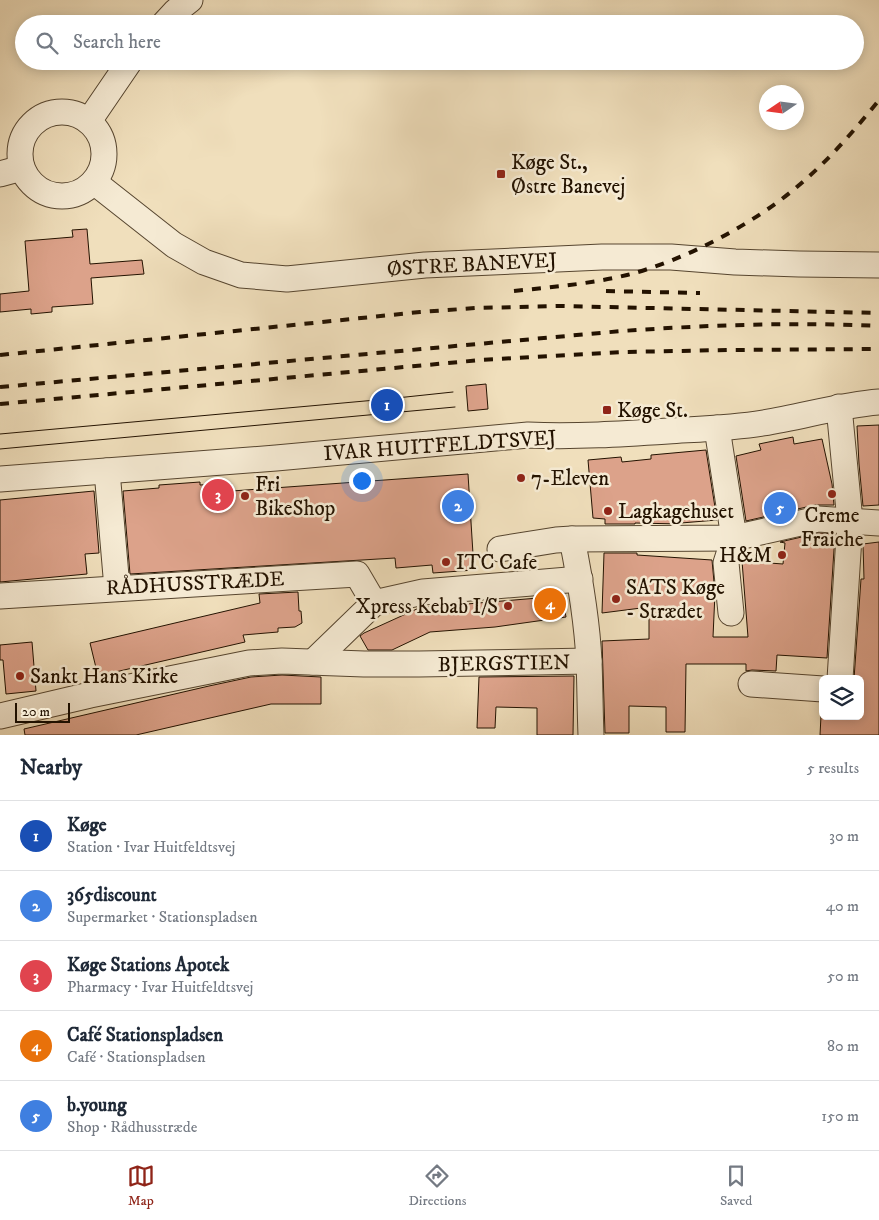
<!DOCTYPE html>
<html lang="en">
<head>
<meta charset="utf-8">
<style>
  :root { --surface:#fff; --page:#f6f6f7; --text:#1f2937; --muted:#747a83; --line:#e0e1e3; --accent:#8f2418 }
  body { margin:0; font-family:"IM FELL DW Pica",serif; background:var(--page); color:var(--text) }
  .controls { position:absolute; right:15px; bottom:15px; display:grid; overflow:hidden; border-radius:8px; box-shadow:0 2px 12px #0003 }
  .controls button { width:45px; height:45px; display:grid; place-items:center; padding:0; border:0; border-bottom:1px solid var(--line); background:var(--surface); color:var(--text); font:25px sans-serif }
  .compass { position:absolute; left:759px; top:85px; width:45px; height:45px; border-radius:50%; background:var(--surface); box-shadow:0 2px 12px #0003; rotate:257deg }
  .scale { position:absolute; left:15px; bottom:12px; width:55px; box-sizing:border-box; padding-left:5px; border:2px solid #231200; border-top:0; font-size:14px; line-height:18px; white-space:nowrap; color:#231200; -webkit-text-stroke:4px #f5ead3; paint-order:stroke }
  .you { position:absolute; left:361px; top:480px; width:18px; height:18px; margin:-12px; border:4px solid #fff; border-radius:50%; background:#1a73e8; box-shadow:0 0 0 8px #1a73e833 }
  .badge { display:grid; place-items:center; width:32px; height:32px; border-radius:50%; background:var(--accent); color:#fff; font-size:16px; font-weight:700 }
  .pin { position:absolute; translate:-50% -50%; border:2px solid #fff; box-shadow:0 1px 5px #0006 }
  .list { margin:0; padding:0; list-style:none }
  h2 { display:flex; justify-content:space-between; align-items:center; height:65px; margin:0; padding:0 20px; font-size:21px }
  h2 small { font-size:16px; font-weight:400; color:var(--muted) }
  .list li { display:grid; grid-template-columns:32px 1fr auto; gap:15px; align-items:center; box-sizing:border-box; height:70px; padding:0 20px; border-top:1px solid var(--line) }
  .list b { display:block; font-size:19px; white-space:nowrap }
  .list p { margin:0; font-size:16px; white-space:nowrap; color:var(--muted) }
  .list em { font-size:16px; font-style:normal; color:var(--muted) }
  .icon { flex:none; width:28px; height:28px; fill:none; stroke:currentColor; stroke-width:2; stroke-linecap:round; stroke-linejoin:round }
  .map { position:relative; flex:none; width:879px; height:735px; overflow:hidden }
  .search { position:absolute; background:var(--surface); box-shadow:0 2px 12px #0003; left:15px; right:15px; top:15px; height:55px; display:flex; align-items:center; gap:12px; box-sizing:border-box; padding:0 18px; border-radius:28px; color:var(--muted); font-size:19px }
  .sheet { height:415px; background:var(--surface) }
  nav { display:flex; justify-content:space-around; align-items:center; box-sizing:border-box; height:70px; border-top:1px solid var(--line); background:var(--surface); font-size:14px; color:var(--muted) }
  nav a { display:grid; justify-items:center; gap:2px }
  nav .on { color:var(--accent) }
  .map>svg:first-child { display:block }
</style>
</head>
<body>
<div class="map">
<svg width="879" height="735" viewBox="0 0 879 735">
  <rect width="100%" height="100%" fill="#f0dfbc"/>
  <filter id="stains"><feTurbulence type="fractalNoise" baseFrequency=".004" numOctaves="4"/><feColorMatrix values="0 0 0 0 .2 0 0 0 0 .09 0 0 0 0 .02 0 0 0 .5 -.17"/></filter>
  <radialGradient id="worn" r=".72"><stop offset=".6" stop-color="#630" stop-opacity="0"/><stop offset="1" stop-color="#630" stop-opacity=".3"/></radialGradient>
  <g fill="#dca28a" stroke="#231200">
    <path d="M 87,229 L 90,264 L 142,260 L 144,274 L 91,278 L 93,304 L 52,307 L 52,312 L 31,314 L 31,309 L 0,312 L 0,294 L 29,291 L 25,241 L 73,237 L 72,230 Z"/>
    <path d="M 486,384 L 488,409 L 468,411 L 466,386 Z"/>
    <path d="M 879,425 L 879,505 L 863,506 L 859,464 L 857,426 Z"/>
    <path d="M 793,437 L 794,444 L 822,439 L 832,484 L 834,505 L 815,505 L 746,521 L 736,456 L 761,450 L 759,444 Z"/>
    <path d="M 706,450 L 717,520 L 681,523 L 681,524 L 635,523 L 635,524 L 605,524 L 605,519 L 593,518 L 588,460 L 621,457 L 622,462 L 651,459 L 651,455 Z"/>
    <path d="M 468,474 L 474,570 L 433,573 L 432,565 L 396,568 L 395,558 L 130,574 L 123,491 L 159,488 L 159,485 L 200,482 L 200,485 L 231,483 L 232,491 Z"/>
    <path d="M 94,491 L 99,553 L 85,554 L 87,574 L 0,582 L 0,500 Z"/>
    <path d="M 819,533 L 835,534 L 827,658 L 777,655 L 776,671 L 752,670 L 746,671 L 746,664 L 686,664 L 685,732 L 666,732 L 666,707 L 629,706 L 629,733 L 605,733 L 602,641 L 649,639 L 649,607 L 602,613 L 604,553 L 637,553 L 637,555 L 712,560 L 715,593 L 713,637 L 748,637 L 742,561 L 783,564 L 785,543 L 780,542 Z"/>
    <path d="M 879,542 L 879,735 L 820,735 L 821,716 L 860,716 L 860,679 L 854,679 L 861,579 L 864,579 L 863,544 Z"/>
    <path d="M 298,592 L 299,611 L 301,611 L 302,623 L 295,627 L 278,628 L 278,632 L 243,635 L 245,642 L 98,676 L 90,643 L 260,603 L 259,594 Z"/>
    <path d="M 562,596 L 566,617 L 495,627 L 430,632 L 392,650 L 368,650 L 360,636 L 364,633 L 419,608 Z"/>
    <path d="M 32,642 L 36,691 L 6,694 L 3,660 L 0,660 L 0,645 Z"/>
    <path d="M 282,675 L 321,677 L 321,704 L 271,704 L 136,735 L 25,735 L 24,729 L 209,686 L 251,677 Z"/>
    <path d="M 574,676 L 573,735 L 537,735 L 537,708 L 496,707 L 495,728 L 477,728 L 479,677 Z"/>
  </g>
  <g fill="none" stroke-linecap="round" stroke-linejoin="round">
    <g stroke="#56452f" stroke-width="27">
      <g id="minor">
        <path d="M 164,24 L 176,11 L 190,0"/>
        <circle cx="62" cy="154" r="42"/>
        <path d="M 89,121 L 130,61"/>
        <path d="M 0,174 L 22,168"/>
        <path d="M 94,182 L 174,245 L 204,262 L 241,275 L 287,279 L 425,265 L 602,257 L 671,257 L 735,262 L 799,264 L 879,265"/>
        <path d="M 839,407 L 850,521 L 840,679"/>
        <path d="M 717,428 L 734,538 L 726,563 L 731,613"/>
        <path d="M 107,471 L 117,588"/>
        <path d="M 0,479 L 276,458 L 528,435 C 575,437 622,434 668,431 C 700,429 732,428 763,423 C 802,417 840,405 879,402"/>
        <path d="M 572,539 C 580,579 587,620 589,661 C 590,686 590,711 591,735"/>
        <path d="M 500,549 L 556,540 L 572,539 L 734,538 L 818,519 L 879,523"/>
        <path d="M 0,596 L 357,574 L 374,603"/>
        <path d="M 313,662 L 374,603 L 423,592 L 580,579"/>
        <path d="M 751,684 L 823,689"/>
        <path d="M 0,716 L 90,695 L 249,663 L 282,661 L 364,664 L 419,664 L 589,661"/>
      </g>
    </g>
    <use href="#minor" stroke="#f5ead3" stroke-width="25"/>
    <g stroke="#231200" stroke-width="1">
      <path d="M 0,434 L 387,399 L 453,392"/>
      <path d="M 0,449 L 455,407"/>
    </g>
    <g stroke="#231200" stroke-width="4" stroke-dasharray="9 9" stroke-linecap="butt">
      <path d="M 514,291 C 552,287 590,284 627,275 C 683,261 754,224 798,186 C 828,161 854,131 879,100"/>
      <path d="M 606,291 L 700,293"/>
      <path d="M 0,355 L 420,312 L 476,308 L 559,306 L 879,313"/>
      <path d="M 0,387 L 622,331 C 708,325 793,322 879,326"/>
      <path d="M 0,404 L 481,360 L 623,352 L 728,350 L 879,349"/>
    </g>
  </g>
  <g fill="#8f2418" stroke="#f5ead3" stroke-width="2">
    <rect x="496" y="169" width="10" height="10" rx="2.5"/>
    <rect x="602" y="405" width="10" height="10" rx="2.5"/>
    <circle cx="521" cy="478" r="5"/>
    <circle cx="832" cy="494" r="5"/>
    <circle cx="245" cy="496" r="5"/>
    <circle cx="608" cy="511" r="5"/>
    <circle cx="782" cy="555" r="5"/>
    <circle cx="446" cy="562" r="5"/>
    <circle cx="616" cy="599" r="5"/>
    <circle cx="508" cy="606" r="5"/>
    <circle cx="20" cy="676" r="5"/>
  </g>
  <g text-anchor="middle" stroke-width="5" stroke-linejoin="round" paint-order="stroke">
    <g font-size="21" fill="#231200" stroke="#f5ead3" text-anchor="start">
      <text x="511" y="169">Køge St.,<tspan x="511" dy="24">Østre Banevej</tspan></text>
      <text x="617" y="417">Køge St.</text>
      <text x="531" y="485">7-Eleven</text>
      <text x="255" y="491">Fri<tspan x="255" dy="24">BikeShop</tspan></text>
      <text x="618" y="518">Lagkagehuset</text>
      <text x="832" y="522" text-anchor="middle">Creme<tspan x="832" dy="24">Fraiche</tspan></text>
      <text x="772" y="562" text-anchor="end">H&amp;M</text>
      <text x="456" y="569">ITC Cafe</text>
      <text x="626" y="594">SATS Køge<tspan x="626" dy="24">- Strædet</tspan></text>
      <text x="498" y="613" text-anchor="end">Xpress Kebab I/S</text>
      <text x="30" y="683">Sankt Hans Kirke</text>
    </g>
    <g font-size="21" fill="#231200" stroke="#f5ead3">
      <text transform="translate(472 264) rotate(-3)" y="7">ØSTRE BANEVEJ</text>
      <text transform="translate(440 445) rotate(-4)" y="7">IVAR HUITFELDTSVEJ</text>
      <text transform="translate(195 583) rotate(-3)" y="7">RÅDHUSSTRÆDE</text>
      <text transform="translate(504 663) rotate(-1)" y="7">BJERGSTIEN</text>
    </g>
  </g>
  <rect width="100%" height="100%" filter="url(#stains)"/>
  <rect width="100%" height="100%" fill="url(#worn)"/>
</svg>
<div class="controls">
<button><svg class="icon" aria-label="layers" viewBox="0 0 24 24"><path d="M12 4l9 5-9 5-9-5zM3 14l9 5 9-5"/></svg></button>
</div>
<svg class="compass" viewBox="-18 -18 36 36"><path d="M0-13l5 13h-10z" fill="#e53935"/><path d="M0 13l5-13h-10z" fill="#747a83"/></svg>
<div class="scale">20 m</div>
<div class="you"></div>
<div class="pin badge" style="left:387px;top:405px;background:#1a4fb4">1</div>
<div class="pin badge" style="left:458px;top:506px;background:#3f7fe0">2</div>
<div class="pin badge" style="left:218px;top:495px;background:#e0444e">3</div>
<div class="pin badge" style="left:550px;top:604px;background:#e8710a">4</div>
<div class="pin badge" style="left:780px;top:508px;background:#3f7fe0">5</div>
<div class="search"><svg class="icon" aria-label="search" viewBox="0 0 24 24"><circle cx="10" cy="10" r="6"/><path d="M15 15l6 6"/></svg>Search here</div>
</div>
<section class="sheet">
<h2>Nearby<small>5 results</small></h2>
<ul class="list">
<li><span class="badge" style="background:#1a4fb4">1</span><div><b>Køge</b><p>Station · Ivar Huitfeldtsvej</p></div><em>30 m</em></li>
<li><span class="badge" style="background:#3f7fe0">2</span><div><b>365discount</b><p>Supermarket · Stationspladsen</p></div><em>40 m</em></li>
<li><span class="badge" style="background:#e0444e">3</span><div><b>Køge Stations Apotek</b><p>Pharmacy · Ivar Huitfeldtsvej</p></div><em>50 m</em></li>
<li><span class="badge" style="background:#e8710a">4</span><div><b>Café Stationspladsen</b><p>Café · Stationspladsen</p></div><em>80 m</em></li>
<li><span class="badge" style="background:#3f7fe0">5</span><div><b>b.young</b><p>Shop · Rådhusstræde</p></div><em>150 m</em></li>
</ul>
</section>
<nav>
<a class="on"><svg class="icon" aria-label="map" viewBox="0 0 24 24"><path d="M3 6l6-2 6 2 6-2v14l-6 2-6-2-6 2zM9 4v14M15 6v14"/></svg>Map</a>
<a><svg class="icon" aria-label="directions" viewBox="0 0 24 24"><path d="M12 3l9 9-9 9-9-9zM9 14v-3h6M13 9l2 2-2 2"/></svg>Directions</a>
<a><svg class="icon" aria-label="saved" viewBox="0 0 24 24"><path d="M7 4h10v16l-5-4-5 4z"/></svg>Saved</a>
</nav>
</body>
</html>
